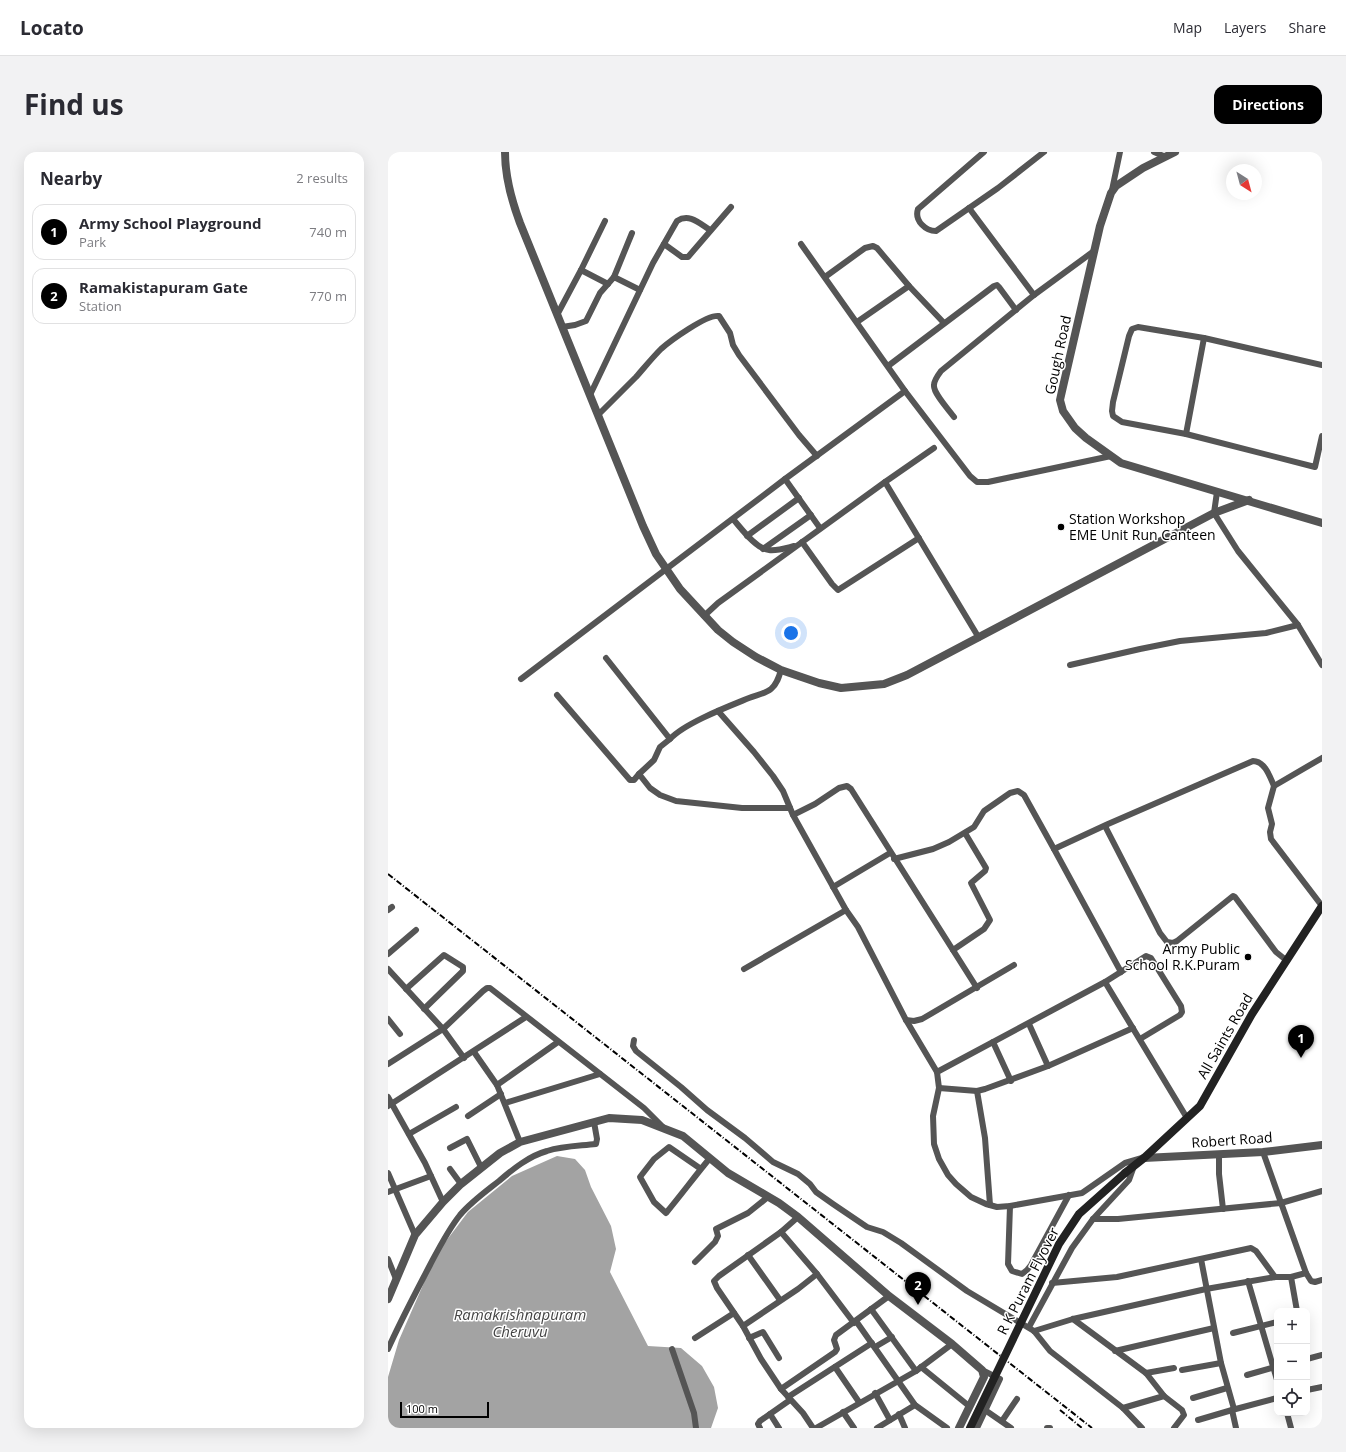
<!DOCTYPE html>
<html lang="en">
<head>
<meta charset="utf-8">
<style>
  :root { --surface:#fff; --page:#f2f2f3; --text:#2b2b33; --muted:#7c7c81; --line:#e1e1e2; --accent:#000 }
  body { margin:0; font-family:"Open Sans",sans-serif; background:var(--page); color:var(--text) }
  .controls { position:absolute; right:12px; bottom:12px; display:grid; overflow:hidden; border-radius:8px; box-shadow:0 4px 16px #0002 }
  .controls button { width:36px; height:36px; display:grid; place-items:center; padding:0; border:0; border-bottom:1px solid var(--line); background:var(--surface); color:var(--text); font:20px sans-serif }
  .compass { position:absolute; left:838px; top:12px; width:36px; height:36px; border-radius:50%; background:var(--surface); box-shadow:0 4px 16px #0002; rotate:144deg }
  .scale { position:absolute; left:12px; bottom:10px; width:89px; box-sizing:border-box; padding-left:4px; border:2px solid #000; border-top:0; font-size:11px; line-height:14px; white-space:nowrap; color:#000; -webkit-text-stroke:3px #fff; paint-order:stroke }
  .you { position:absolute; left:403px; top:481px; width:14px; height:14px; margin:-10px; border:3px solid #fff; border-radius:50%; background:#1a73e8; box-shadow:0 0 0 6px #1a73e833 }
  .badge { display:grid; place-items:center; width:26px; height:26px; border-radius:50%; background:var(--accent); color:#fff; font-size:13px; font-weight:700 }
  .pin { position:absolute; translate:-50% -33px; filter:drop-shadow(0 1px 2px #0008) }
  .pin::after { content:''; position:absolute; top:21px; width:14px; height:12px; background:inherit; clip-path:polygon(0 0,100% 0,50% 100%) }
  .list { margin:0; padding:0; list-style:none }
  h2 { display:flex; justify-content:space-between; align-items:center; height:52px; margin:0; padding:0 16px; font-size:17px }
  h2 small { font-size:13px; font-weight:400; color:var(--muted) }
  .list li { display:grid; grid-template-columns:26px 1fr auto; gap:12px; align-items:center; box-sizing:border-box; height:56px; margin:0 8px 8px; padding:0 8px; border:1px solid var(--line); border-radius:12px }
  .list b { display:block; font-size:15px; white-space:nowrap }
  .list p { margin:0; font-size:13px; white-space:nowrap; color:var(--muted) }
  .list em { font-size:13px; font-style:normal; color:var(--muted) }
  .icon { flex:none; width:22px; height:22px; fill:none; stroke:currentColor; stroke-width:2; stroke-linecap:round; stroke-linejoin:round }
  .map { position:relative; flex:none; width:934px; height:1276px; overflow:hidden; border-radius:12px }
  header { display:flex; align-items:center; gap:24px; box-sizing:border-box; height:56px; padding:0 20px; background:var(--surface); border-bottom:1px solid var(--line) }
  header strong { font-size:19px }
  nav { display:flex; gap:22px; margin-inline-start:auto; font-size:14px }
  .intro { display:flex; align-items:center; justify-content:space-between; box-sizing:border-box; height:96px; padding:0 24px }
  h1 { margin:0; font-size:28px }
  .button { padding:10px 18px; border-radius:12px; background:var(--accent); color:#fff; font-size:14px; font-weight:700 }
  main { display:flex; gap:24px; padding:0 24px }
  aside { flex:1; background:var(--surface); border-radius:12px; box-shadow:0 4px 16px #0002 }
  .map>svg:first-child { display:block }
</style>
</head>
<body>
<header>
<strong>Locato</strong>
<nav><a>Map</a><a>Layers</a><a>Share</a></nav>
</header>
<div class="intro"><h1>Find us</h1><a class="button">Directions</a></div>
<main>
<aside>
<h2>Nearby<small>2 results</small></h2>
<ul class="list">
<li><span class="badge">1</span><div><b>Army School Playground</b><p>Park</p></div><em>740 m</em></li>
<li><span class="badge">2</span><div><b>Ramakistapuram Gate</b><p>Station</p></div><em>770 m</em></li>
</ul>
</aside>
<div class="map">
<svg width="934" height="1276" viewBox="0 0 934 1276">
  <rect width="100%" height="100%" fill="#fff"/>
  <path fill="#a3a3a3" d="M 169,1004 L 187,1007 L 197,1018 L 203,1035 L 223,1074 L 228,1097 L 222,1120 L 260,1194 L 293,1196 L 314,1214 L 326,1235 L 330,1256 L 323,1276 L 0,1276 L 0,1225 L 11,1188 L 49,1101 L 80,1060 L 124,1024 Z"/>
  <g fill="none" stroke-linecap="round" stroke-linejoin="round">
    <g stroke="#555" stroke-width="6">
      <path d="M 596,0 L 530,57 C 526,69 538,79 548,79 L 610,36 L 656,0"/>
      <path d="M 766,0 L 778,5"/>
      <path d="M 724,38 L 732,0"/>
      <path d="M 581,56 L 646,143"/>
      <path d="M 276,92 L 294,105 L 300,105 L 343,55"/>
      <path d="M 413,92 L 517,239 L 582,324 L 589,330 L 600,330 L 723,304"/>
      <path d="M 193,118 L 217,69"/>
      <path d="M 226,125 L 244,81"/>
      <path d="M 437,125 L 477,96 L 485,94 L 489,96 L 521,134 L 556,171"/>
      <path d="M 169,163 L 193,118 L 220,132"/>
      <path d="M 469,170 L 521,134"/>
      <path d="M 174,175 L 187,173 L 198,169 L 212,141 L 226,125 L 252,138"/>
      <path d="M 934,213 L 816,186 L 750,175 L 744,177 L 741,184 L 725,250 L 724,259 L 725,264 L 734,270 L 798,282 L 927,315 L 934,284"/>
      <path d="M 500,214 L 606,134 L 609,133 L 611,135 L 628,158"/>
      <path d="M 202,243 L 265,111 L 289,69 C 301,61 311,71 322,78"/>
      <path d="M 210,263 C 223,250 235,238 248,225 C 256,216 264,206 273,197 C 282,189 319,162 331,164 L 342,181 L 345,193 L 351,203 L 411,283 L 429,304"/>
      <path d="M 566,265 C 561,258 545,241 546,233 C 546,228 550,223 553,219 L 646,143 L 706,99"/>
      <path d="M 798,282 L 816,186"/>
      <path d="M 397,327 L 432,376"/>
      <path d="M 497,330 L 546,296"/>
      <path d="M 829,340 L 826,361 L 850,399 L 910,473 L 934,513"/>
      <path d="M 345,367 C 353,376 368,397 381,398 C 389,399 398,396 406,394"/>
      <path d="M 359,384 L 411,346"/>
      <path d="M 414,390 L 444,432 L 450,438 L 531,386"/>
      <path d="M 375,397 L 423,363"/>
      <path d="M 316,464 L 330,451 L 497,330 L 591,486"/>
      <path d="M 218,506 L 282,587 L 272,595 L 266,608 L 251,622"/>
      <path d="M 682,513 L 752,497 L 792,489 L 878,481 L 910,473"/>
      <path d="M 133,527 L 397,327 L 517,239"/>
      <path d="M 169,543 L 242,628 L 246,628 L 251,622 L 262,636 L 272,643 L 288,649 L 354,656 L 402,656"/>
      <path d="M 330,559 L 366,600 L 385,624 L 395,639 L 405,663 L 458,758 L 470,775 L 518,868 L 549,920 L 551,936 L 545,964 L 546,992 L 551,1007 L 560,1023 L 568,1032 L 583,1045 L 598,1052 L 609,1055 L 622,1054 L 694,1041 L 737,1011 L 754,1006"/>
      <path d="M 282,587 C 297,571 339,555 361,546 C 368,543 377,542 383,537 C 389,532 391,525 393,518"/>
      <path d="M 405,663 L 427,652 L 451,636 L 459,634 L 463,637 L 589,836"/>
      <path d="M 717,674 L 772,781 L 779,790 L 785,791 L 789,789 L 845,744 L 847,745 L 888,800 L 898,808"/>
      <path d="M 506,707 L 545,697 L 561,690 L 586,675 L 596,659 L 622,641 L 630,639 L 636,643 L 666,697"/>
      <path d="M 445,735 L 502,701"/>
      <path d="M 934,754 L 883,687 L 882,680 L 884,672 L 880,656 L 886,634 L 934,606"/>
      <path d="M 0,758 L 4,755"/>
      <path d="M 565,798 L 596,777 L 602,768 L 583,731 L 597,719 L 598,716 L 577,681"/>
      <path d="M 0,802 L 28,778"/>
      <path d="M 0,817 L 55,877 L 76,906"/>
      <path d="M 356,817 L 458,758"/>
      <path d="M 733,820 L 666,697 L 720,672 L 865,609 C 877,609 882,625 886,634"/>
      <path d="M 717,830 L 799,966"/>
      <path d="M 18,837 L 56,803 L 75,815 L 75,819 L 36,857"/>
      <path d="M 0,867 L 12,882"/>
      <path d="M 518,868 L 526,869 L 534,867 L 626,813"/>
      <path d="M 641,872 L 660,914"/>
      <path d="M 246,888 L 245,894 L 248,899 L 293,935 L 319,958 L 357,986 L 385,1010 L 410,1022 L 422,1032 L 428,1040 L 445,1052 L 479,1075 L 495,1080 L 513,1091 L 579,1139 L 646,1179 L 662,1199 L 735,1256 L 754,1276"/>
      <path d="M 605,890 L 623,929"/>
      <path d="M 86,900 L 109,933 L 132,990"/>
      <path d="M 0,912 L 55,877 L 95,839 L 99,836 L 102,836 L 256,956 L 276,976"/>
      <path d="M 549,920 L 717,830 L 758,804 L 763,806 L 793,854 L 794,860 L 792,863 L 752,887"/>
      <path d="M 109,933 L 170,890"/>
      <path d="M 551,936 L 589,939 L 597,937 L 660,914 L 745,876"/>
      <path d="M 589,939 L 597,986 L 602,1053"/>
      <path d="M 0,945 L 37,1011 L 55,1050"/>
      <path d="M 117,951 L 212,922"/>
      <path d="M 0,954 L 138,865"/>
      <path d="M 80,964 L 113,942"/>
      <path d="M 21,982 L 68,955"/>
      <path d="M 62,996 L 79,987 L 93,1015"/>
      <path d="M 875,1000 L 918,1121 L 923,1129 L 927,1130 L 934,1128"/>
      <path d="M 831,1002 L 831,1022 L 835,1057"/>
      <path d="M 62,1017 L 73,1032"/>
      <path d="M 313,1017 L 281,995 L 266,1007 L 252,1025 L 266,1050 L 278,1061 C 293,1043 307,1024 322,1006"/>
      <path d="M 0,1021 L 27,1083"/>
      <path d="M 0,1040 L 43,1024"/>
      <path d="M 622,1054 L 620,1112 L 624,1119 L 634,1122 L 639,1118 L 643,1113 L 681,1043"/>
      <path d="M 410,1065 L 393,1080 L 331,1124 L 326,1129 L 329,1136 L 355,1174 L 373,1207 L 393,1237 L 415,1261 L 425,1276"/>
      <path d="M 705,1067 L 730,1067 L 893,1051 L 934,1039"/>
      <path d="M 393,1080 L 429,1122 L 466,1171"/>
      <path d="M 360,1103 L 392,1148"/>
      <path d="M 0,1107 L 8,1127"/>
      <path d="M 813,1107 L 833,1211 L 846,1257"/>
      <path d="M 307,1110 L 327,1090 L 330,1084 L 328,1077 L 360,1061 L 380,1045"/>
      <path d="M 903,1125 L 909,1159"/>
      <path d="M 860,1129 L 889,1228"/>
      <path d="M 664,1131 L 729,1125 L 863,1096 L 868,1099 L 887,1125"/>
      <path d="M 483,1157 L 528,1219"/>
      <path d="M 685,1167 L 758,1221 L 776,1244 L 794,1258 L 796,1263 L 786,1276"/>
      <path d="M 468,1169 L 527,1253 L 559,1276"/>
      <path d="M 355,1174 L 410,1137 L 429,1122"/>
      <path d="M 641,1175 L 684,1096 L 705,1067 L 741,1028 L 746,1014"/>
      <path d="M 646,1179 L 685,1167 L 818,1137 L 887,1125 L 903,1125 L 918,1121"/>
      <path d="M 845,1181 L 889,1170"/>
      <path d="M 307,1186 L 346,1161"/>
      <path d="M 361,1186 L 375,1180 L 391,1206"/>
      <path d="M 487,1195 L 504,1185"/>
      <path d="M 0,1197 C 13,1168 28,1140 42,1113 C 51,1096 60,1078 72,1063 C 83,1050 97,1040 111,1029 C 125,1017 141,1004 159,999 C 175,994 191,994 208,992 L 209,987 L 206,970"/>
      <path d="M 284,1197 L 306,1261 L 308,1276"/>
      <path d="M 727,1199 L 826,1176"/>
      <path d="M 919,1207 L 934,1203"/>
      <path d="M 447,1215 L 471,1250"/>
      <path d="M 533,1215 L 581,1254"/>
      <path d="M 794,1218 L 833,1211"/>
      <path d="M 758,1221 L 786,1216"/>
      <path d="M 859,1223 L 887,1215"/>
      <path d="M 393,1237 L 447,1200 L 449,1197 L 446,1188 L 448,1183 L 501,1144"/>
      <path d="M 919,1238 L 934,1235"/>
      <path d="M 487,1241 L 502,1268"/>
      <path d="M 400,1245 L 484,1191"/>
      <path d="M 805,1246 L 839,1236"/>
      <path d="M 735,1256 L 776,1244"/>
      <path d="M 597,1258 L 623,1276"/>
      <path d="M 455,1260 L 466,1276"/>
      <path d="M 899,1261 L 903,1276"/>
      <path d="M 382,1262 L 391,1276"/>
      <path d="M 511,1262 L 517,1276"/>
      <path d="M 810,1268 L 844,1258"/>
      <path d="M 614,1269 L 629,1247"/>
      <path d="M 372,1276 L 370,1272 L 372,1269 L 402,1248"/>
      <path d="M 428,1276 L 528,1219 L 564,1192"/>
      <path d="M 489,1276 L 527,1253"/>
      <path d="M 589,1276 L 612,1227 L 594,1218"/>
      <path d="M 659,1276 L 662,1276"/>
      <path d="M 848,1276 L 844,1258 L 889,1246"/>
    </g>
    <g stroke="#555" stroke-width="8">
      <path d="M 117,0 C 117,25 123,47 132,71 L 255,374 L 268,402 L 292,437 L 330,478 L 345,490 L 368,505 L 393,518 L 431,531 L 453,536 L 496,532 L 519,523 L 826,361 L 861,348"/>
      <path d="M 787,0 L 755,16 L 728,34 L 723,41 L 712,74 L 674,239 L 672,248 L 675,259 L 687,276 L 698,286 L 733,311 L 934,371"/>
      <path d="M 756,1006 L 875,1000 L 934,993"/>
      <path d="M 0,1147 L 27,1083 L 55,1050 L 73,1032 L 112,1001 L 132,990 L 221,966 L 254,968 L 295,984 L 340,1021 L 391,1051 L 410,1065 L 501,1144 L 564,1192 L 594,1218 L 596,1225 L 571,1276"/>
    </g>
    <path stroke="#222" stroke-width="8" d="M 737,1021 L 756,1006 L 812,954 L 864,862 L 934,754"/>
    <g stroke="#000" stroke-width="2" stroke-dasharray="6 2 1 2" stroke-linecap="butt">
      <path d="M 0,722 L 704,1276"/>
      <path d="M 672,1258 L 694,1276"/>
    </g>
    <path stroke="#222" stroke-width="8" d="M 582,1276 L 671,1092 L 691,1062 L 737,1021"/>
  </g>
  <g fill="#000" stroke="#fff" stroke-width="1.5">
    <circle cx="673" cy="375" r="4"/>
    <circle cx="860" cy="805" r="4"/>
  </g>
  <g text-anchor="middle" stroke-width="3" stroke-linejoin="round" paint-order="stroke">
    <g font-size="14" fill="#000" stroke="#fff">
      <text transform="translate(670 203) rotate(-78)" y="5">Gough Road</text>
      <text transform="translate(837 884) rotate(-60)" y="5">All Saints Road</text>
      <text transform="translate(844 988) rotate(-4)" y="5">Robert Road</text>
      <text transform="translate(640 1129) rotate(-63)" y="5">R K Puram Flyover</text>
    </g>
    <g font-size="14" fill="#000" stroke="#fff" text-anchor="start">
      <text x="681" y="372">Station Workshop<tspan x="681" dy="16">EME Unit Run Canteen</tspan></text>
      <text x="852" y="802" text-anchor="end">Army Public<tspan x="852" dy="16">School R.K.Puram</tspan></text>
    </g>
    <g font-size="15" font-style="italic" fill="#444" stroke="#fff">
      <text x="132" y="1168">Ramakrishnapuram<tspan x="132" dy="17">Cheruvu</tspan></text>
    </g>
  </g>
</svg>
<div class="controls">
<button>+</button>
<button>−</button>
<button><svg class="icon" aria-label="locate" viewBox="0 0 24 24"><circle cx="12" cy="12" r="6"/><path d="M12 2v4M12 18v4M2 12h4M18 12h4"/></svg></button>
</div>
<svg class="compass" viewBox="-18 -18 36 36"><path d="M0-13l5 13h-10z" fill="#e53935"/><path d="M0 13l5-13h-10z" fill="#7c7c81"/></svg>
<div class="scale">100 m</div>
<div class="you"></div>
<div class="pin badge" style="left:913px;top:906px">1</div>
<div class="pin badge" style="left:530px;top:1153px">2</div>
</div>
</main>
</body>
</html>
